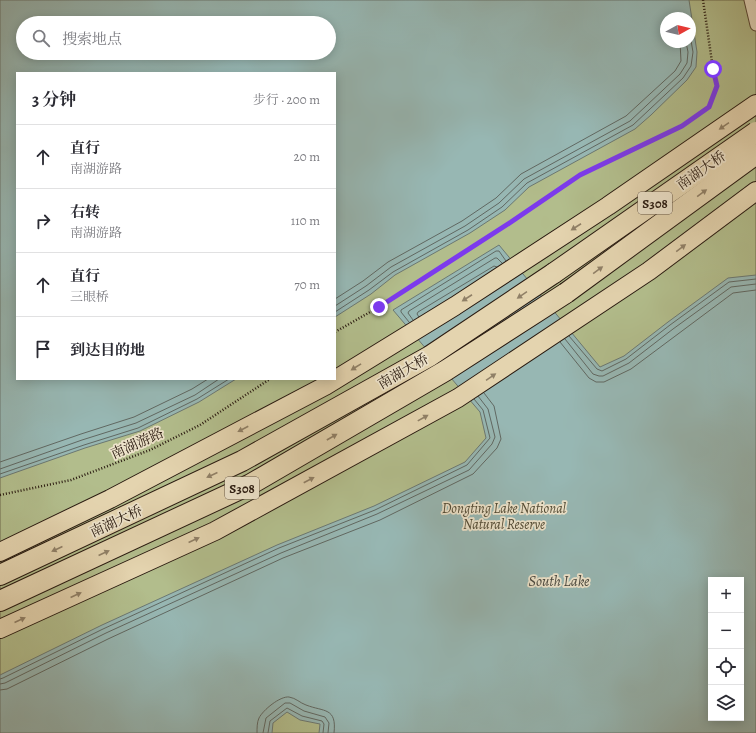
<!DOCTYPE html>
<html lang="zh">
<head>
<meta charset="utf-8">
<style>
  :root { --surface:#fff; --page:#f2f2f3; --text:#2b2b33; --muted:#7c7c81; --line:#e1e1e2 }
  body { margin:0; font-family:Alegreya,"Noto Serif SC",serif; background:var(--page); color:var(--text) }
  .controls { position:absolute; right:12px; bottom:12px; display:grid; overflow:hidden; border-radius:0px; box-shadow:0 2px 10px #0003 }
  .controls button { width:36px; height:36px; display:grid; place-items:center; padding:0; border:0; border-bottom:1px solid var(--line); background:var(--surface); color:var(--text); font:20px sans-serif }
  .compass { position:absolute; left:660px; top:12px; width:36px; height:36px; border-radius:50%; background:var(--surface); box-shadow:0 2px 10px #0003; rotate:82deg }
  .stop { position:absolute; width:12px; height:12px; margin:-9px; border:3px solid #7c3aed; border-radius:50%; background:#fff }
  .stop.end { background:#7c3aed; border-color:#fff; box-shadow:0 1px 4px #0008 }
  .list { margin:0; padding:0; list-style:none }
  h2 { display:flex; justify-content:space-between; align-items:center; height:52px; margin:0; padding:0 16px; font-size:17px }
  h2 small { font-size:13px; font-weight:400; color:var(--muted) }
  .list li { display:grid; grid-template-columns:26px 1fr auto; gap:12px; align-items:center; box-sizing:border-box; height:64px; padding:0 16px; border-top:1px solid var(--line) }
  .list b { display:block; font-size:15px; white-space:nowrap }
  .list p { margin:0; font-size:13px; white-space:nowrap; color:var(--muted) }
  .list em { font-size:13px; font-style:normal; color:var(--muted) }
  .icon { flex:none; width:22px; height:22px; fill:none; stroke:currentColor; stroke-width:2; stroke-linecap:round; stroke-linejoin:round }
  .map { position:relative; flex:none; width:756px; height:733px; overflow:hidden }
  .search { position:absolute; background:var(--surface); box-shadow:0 2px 10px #0003; left:16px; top:16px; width:320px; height:44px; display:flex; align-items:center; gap:10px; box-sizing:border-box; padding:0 14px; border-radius:22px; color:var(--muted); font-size:15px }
  .panel { position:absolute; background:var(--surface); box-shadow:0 2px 10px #0003; left:16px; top:72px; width:320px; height:308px; border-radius:0px }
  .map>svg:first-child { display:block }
</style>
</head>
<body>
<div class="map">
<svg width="756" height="733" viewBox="0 0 756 733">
  <rect width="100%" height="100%" fill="#e4d4af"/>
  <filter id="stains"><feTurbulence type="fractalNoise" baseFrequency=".005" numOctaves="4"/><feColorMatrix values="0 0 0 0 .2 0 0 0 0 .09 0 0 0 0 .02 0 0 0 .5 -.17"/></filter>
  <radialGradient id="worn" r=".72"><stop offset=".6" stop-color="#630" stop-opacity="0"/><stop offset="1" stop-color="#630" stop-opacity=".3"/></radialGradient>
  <path fill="#b2bd8c" stroke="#6e6c4e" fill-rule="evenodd" d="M 0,0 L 756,0 L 756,733 L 0,733 ZM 666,18 L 690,18 L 690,42 L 666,42 ZM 23,23 L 329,23 L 329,53 L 23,53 ZM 17,73 L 335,73 L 335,379 L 17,379 ZM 711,580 L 741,580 L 741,718 L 711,718 Z"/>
  <g fill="#97b7b3" stroke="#6b7872" fill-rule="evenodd">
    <path d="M 0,0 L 689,0 L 697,52 L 696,67 L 687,80 L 651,115 L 635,129 L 529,187 L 505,210 L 470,233 L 395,275 L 371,294 L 335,317 L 335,73 L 17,73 L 17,379 L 236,379 L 199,402 L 140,431 L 85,448 L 0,478 ZM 666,18 L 690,18 L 690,42 L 666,42 ZM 23,23 L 329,23 L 329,53 L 23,53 Z"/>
    <path d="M 499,245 L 600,367 L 624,356 L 668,322 L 728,278 L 756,275 L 756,733 L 319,733 L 320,724 L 300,720 L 287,712 L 273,723 L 272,733 L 0,733 L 0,675 L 102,625 L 277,545 L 374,506 L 465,462 L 486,438 L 480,412 L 393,310 ZM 711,580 L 741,580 L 741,718 L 711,718 Z"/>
  </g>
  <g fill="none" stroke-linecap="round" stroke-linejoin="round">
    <g stroke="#606862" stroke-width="1">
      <path d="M 335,299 L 363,281 L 388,262 L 462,221 L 496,198 L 521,174 L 626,116 L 675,71 L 681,61 L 680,42"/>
      <path d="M 335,306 L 366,286 L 391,267 L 465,226 L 499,203 L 524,179 L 630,121 L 680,74 L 687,63 L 688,52 L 686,42"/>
      <path d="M 335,312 L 369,290 L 393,272 L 468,230 L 502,207 L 527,183 L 633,125 L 683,78 L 691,66 L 693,52 L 690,35"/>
      <path d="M 419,317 L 417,314 L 418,312 L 494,266 L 497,267"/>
      <path d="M 413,320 L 408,313 L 409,311 L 495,258 L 497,258 L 502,263"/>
      <path d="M 409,322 L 401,312 L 401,310 L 496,251 L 499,251 L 506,261"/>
      <path d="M 569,336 L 597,369 L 602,371 L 626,359 L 670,325 L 729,282 L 756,279"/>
      <path d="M 565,339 L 593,374 L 599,376 L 603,376 L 629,363 L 673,329 L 731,287 L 756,284"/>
      <path d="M 560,342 L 589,378 L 596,382 L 604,382 L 631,369 L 733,293 L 756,290"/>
      <path d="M 0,462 L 81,434 L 134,417 L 192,389 L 208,379"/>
      <path d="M 0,469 L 82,440 L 136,423 L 195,395 L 219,379"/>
      <path d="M 0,474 L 84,445 L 138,428 L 197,399 L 229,379"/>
      <path d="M 0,679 L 3,678 L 103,629 L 279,548 L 375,510 L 467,465 L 490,438 L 483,410 L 474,399"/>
      <path d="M 0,684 L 5,683 L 106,633 L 281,553 L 377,514 L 469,470 L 492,444 L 495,437 L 488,409 L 478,396"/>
      <path d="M 0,690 L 7,689 L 108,639 L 283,558 L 380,520 L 473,474 L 497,448 L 501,439 L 494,406 L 484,393"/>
      <path d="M 257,733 C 257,728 257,722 259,718 C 263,710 280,696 289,697 C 296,698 300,703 306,705 C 324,712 337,707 334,733"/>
      <path d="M 263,733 L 266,718 L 285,703 L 290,703 L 304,711 L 325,717 L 329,723 L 328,733"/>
      <path d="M 268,733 L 270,721 L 287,708 L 302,716 L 322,721 L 324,724 L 323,733"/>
    </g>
    <g stroke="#584838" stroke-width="13">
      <path id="street" d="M 750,0 L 756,25"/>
    </g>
    <g stroke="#291a10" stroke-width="20">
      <g id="primary">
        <path d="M 0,552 L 110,499 L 325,386 L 455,306 L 608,206 L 756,104"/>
        <path d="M 0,629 L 215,531 L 458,398 L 649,271 L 756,191"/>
      </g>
    </g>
    <g stroke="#291a10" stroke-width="22">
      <g id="highway">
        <path d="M 0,575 L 242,461 L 430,356 L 554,273"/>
        <path d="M 0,601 L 251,484 L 445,371 L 566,293"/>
      </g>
    </g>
    <g stroke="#291a10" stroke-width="2.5" stroke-dasharray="1 2" stroke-linecap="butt">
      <path d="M 335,332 L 379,307 L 511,222 L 580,175 L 682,126 L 709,107 L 717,86 L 713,69 L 703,0"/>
      <path d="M 0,495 L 71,480 L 150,450 L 200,425 L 270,379"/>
    </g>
    <use href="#street" stroke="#ede3cb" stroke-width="11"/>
    <use href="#primary" stroke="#e4d4af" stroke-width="18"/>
    <use href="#highway" stroke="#e4d4af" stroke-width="20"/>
    <g stroke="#291a10" stroke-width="22" stroke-linecap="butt">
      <g id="highway-bridge">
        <path d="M 554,273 L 756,132"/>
        <path d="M 566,293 L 756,154"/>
      </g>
    </g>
    <use href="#highway-bridge" stroke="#e4d4af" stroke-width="20"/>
  </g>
  <defs><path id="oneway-solid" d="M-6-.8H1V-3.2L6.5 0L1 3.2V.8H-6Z"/></defs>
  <g fill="#908067">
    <use href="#oneway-solid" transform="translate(724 126) rotate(146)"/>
    <use href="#oneway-solid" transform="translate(702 193) rotate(-36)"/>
    <use href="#oneway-solid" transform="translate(576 227) rotate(147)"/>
    <use href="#oneway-solid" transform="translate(681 248) rotate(-37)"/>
    <use href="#oneway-solid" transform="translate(598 270) rotate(-36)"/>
    <use href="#oneway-solid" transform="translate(522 295) rotate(146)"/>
    <use href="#oneway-solid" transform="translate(467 298) rotate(147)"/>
    <use href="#oneway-solid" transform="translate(356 367) rotate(148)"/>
    <use href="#oneway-solid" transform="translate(491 377) rotate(-34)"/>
    <use href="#oneway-solid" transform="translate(423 418) rotate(-29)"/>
    <use href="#oneway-solid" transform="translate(243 429) rotate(152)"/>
    <use href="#oneway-solid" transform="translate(332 437) rotate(-30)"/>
    <use href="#oneway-solid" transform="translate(212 475) rotate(155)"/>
    <use href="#oneway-solid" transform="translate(309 480) rotate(-28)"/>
    <use href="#oneway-solid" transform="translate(194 540) rotate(-25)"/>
    <use href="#oneway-solid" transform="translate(57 549) rotate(155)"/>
    <use href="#oneway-solid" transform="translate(104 553) rotate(-25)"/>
    <use href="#oneway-solid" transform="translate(76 595) rotate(-25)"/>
    <use href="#oneway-solid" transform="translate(20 620) rotate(-24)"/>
  </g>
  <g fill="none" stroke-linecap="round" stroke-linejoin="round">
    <path stroke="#7c3aed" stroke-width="5" d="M 379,307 L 511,222 L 580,175 L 682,126 L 709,107 L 717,86 L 713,69"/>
  </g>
  <g text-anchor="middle" stroke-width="3.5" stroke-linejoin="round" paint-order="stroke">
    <g fill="#ede3cb" stroke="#645648" stroke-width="1">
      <rect x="638" y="192" width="34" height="22" rx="3"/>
      <rect x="225" y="477" width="34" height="22" rx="3"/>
    </g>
    <g font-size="13" font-weight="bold" fill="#291a10">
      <text x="655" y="208">S308</text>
      <text x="242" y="493">S308</text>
    </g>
    <g font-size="14" fill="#291a10" stroke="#ede3cb">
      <text transform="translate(701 170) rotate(-35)" y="5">南湖大桥</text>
      <text transform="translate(403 371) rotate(-30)" y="5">南湖大桥</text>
      <text transform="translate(137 443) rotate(-24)" y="5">南湖游路</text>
      <text transform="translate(116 521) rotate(-25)" y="5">南湖大桥</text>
    </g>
    <g font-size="14" font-style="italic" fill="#524b35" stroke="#ede3cb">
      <text x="504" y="513">Dongting Lake National<tspan x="504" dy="16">Natural Reserve</tspan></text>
    </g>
    <g font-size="15" font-style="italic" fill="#4a4941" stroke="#ede3cb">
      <text x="559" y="586">South Lake</text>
    </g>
  </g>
  <rect width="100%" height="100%" filter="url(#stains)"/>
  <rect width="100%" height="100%" fill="url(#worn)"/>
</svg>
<div class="controls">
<button>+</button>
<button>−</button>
<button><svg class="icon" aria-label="locate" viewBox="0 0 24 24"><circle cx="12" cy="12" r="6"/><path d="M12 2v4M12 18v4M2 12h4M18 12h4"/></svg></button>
<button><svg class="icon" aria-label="layers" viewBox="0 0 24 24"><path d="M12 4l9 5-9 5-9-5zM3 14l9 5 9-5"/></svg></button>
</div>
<svg class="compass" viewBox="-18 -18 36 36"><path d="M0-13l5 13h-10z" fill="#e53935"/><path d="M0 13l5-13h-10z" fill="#7c7c81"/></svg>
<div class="stop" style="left:713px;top:69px"></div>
<div class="stop end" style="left:379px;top:307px"></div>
<div class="search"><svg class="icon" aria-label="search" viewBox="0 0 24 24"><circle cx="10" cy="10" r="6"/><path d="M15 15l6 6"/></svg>搜索地点</div>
<section class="panel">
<h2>3 分钟<small>步行 · 200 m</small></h2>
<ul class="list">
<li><svg class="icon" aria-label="ahead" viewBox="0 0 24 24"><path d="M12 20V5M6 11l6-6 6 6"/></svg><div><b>直行</b><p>南湖游路</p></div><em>20 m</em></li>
<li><svg class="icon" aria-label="right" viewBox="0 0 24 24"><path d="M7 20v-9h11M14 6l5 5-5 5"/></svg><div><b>右转</b><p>南湖游路</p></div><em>110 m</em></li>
<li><svg class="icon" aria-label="ahead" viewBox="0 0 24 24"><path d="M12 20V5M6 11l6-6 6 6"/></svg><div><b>直行</b><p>三眼桥</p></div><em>70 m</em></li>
<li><svg class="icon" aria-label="arrive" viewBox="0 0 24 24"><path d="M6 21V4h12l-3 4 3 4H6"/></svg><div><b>到达目的地</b></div></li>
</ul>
</section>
</div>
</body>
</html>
